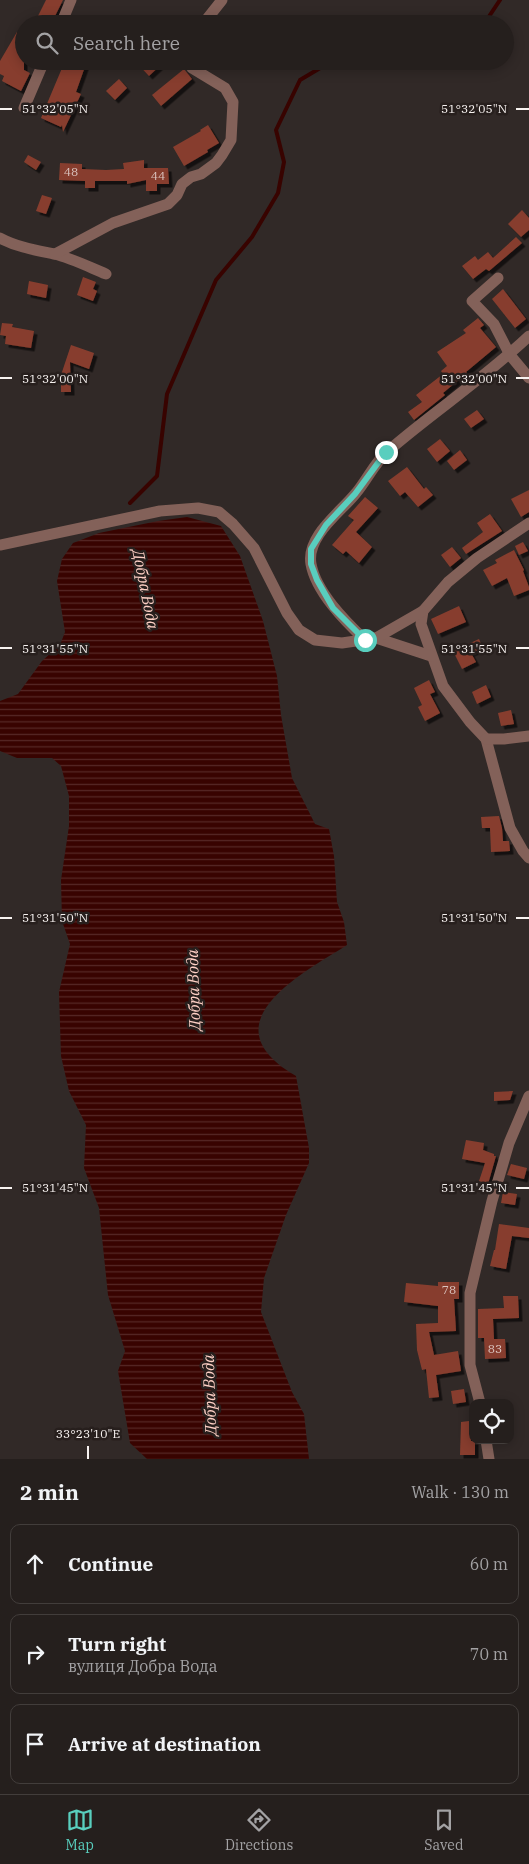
<!DOCTYPE html>
<html lang="en">
<head>
<meta charset="utf-8">
<style>
  :root { --surface:#251f1d; --page:#312c2a; --text:#f1f3f6; --muted:#a3a2a4; --line:#423d3b; --accent:#59cebe }
  body { margin:0; font-family:"IBM Plex Serif",serif; background:var(--page); color:var(--text) }
  .controls { position:absolute; right:15px; bottom:15px; display:grid; overflow:hidden; border-radius:10px; box-shadow:0 2px 12px #0003 }
  .controls button { width:45px; height:45px; display:grid; place-items:center; padding:0; border:0; border-bottom:1px solid var(--line); background:var(--surface); color:var(--text); font:25px sans-serif }
  .stop { position:absolute; width:15px; height:15px; margin:-11px; border:4px solid #59cebe; border-radius:50%; background:#fff }
  .stop.end { background:#59cebe; border-color:#fff; box-shadow:0 1px 5px #0008 }
  .list { margin:0; padding:0; list-style:none }
  h2 { display:flex; justify-content:space-between; align-items:center; height:65px; margin:0; padding:0 20px; font-size:21px }
  h2 small { font-size:16px; font-weight:400; color:var(--muted) }
  .list li { display:grid; grid-template-columns:32px 1fr auto; gap:15px; align-items:center; box-sizing:border-box; height:80px; margin:0 10px 10px; padding:0 10px; border:1px solid var(--line); border-radius:10px }
  .list b { display:block; font-size:19px; white-space:nowrap }
  .list p { margin:0; font-size:16px; white-space:nowrap; color:var(--muted) }
  .list em { font-size:16px; font-style:normal; color:var(--muted) }
  .icon { flex:none; width:28px; height:28px; fill:none; stroke:currentColor; stroke-width:2; stroke-linecap:round; stroke-linejoin:round }
  .map { position:relative; flex:none; width:529px; height:1459px; overflow:hidden }
  .search { position:absolute; background:var(--surface); box-shadow:0 2px 12px #0003; left:15px; right:15px; top:15px; height:55px; display:flex; align-items:center; gap:12px; box-sizing:border-box; padding:0 18px; border-radius:28px; color:var(--muted); font-size:19px }
  .sheet { height:335px; background:var(--surface) }
  nav { display:flex; justify-content:space-around; align-items:center; box-sizing:border-box; height:70px; border-top:1px solid var(--line); background:var(--surface); font-size:14px; color:var(--muted) }
  nav a { display:grid; justify-items:center; gap:2px }
  nav .on { color:var(--accent) }
  .map>svg:first-child { display:block }
</style>
</head>
<body>
<div class="map">
<svg width="529" height="1459" viewBox="0 0 529 1459">
  <defs>
    <pattern id="water-rules" width="6" height="5" patternUnits="userSpaceOnUse" patternTransform="scale(1.25)"><rect width="6" height="5" fill="#380300"/><path d="M0 2.5h6" fill="none" stroke="#562826"/></pattern>
    <filter id="shadow"><feDropShadow dx="3.5" dy="3.5" stdDeviation="0" flood-color="#0009"/></filter>
  </defs>
  <rect width="100%" height="100%" fill="#312927"/>
  <path fill="url(#water-rules)" d="M 187,517 L 221,526 L 240,556 L 263,621 L 277,676 L 281,715 L 292,778 L 315,824 L 329,829 L 334,856 L 337,902 L 344,922 L 347,945 C 298,976 207,1024 296,1076 L 309,1148 L 309,1163 L 286,1215 L 264,1278 L 261,1312 L 292,1392 L 304,1414 L 309,1459 L 147,1459 L 130,1443 L 118,1371 L 125,1351 L 108,1295 L 99,1208 L 84,1168 L 86,1125 L 69,1091 L 61,1056 L 59,992 L 70,944 L 62,921 L 61,880 L 69,826 L 69,796 L 61,766 L 52,758 L 17,758 L 0,751 L 0,701 L 18,694 L 42,661 L 60,645 L 65,632 L 57,581 L 62,559 L 73,543 L 99,533 L 158,521 Z"/>
  <g fill="none" stroke-linecap="round" stroke-linejoin="round">
    <g stroke="#380300" stroke-width="4">
      <path d="M 484,24 L 500,0"/>
      <path d="M 130,503 L 157,476 L 167,394 L 216,280 L 252,237 L 278,193 L 284,162 L 276,130 L 300,80 L 332,61"/>
    </g>
  </g>
  <g fill="#873e2e" filter="url(#shadow)">
    <path d="M 46,0 L 63,0 L 51,24 L 37,18 Z"/>
    <path d="M 17,32 L 24,36 L 24,70 L 30,73 L 21,91 L 2,81 L 4,76 L 0,74 L 0,61 Z"/>
    <path d="M 65,61 L 87,61 L 76,92 L 81,94 L 63,132 L 62,125 L 61,127 L 41,118 Z"/>
    <path d="M 135,61 L 165,61 L 149,76 Z"/>
    <path d="M 184,69 L 192,79 L 161,106 L 152,95 Z"/>
    <path d="M 119,79 L 127,88 L 115,100 L 106,91 Z"/>
    <path d="M 208,125 L 219,143 L 207,150 L 208,152 L 184,166 L 173,147 L 201,131 L 200,130 Z"/>
    <path d="M 28,155 L 41,162 L 36,170 L 24,162 Z"/>
    <path d="M 144,160 L 144,168 L 168,168 L 169,184 L 157,184 L 157,191 L 146,191 L 146,180 L 127,184 L 127,181 L 95,181 L 95,188 L 85,188 L 85,181 L 59,180 L 60,163 L 82,164 L 82,169 L 106,170 L 124,169 L 123,163 Z"/>
    <path d="M 42,195 L 52,198 L 46,214 L 36,211 Z"/>
    <path d="M 522,210 L 529,218 L 529,230 L 521,237 L 508,224 Z"/>
    <path d="M 516,237 L 522,243 L 489,271 L 486,269 L 473,279 L 462,266 L 475,256 L 478,260 L 488,252 L 493,258 Z"/>
    <path d="M 83,277 L 96,282 L 93,289 L 97,291 L 93,301 L 77,295 Z"/>
    <path d="M 29,281 L 48,285 L 46,298 L 27,294 Z"/>
    <path d="M 503,289 L 526,319 L 515,328 L 492,299 Z"/>
    <path d="M 478,318 L 484,325 L 480,328 L 496,347 L 466,372 L 467,373 L 443,393 L 445,395 L 414,420 L 408,412 L 422,402 L 416,395 L 443,374 L 441,371 L 447,366 L 437,352 L 466,333 L 463,330 Z"/>
    <path d="M 2,323 L 13,324 L 12,327 L 34,331 L 31,348 L 5,344 L 6,336 L 0,335 Z"/>
    <path d="M 71,345 L 94,353 L 89,369 L 70,362 L 71,392 L 61,392 L 61,375 Z"/>
    <path d="M 477,410 L 484,419 L 471,428 L 464,419 Z"/>
    <path d="M 440,439 L 450,451 L 437,462 L 427,449 Z"/>
    <path d="M 460,450 L 467,460 L 454,470 L 447,461 Z"/>
    <path d="M 407,467 L 424,489 L 426,487 L 433,495 L 418,507 L 405,492 L 400,496 L 388,481 Z"/>
    <path d="M 529,490 L 529,512 L 521,517 L 511,499 Z"/>
    <path d="M 365,497 L 378,508 L 356,532 L 372,547 L 359,563 L 346,551 L 343,554 L 332,545 L 354,520 L 348,516 Z"/>
    <path d="M 490,514 L 502,531 L 466,554 L 462,548 L 483,532 L 477,523 Z"/>
    <path d="M 523,542 L 528,551 L 519,555 L 515,546 Z"/>
    <path d="M 452,547 L 461,558 L 450,567 L 441,555 Z"/>
    <path d="M 514,550 L 524,570 L 523,571 L 529,587 L 529,590 L 514,596 L 507,578 L 492,586 L 483,570 L 497,563 L 495,560 Z"/>
    <path d="M 459,606 L 466,622 L 438,634 L 431,619 Z"/>
    <path d="M 479,639 L 483,648 L 471,653 L 476,662 L 462,669 L 453,651 Z"/>
    <path d="M 429,680 L 435,692 L 430,694 L 440,713 L 425,721 L 418,707 L 422,705 L 414,688 Z"/>
    <path d="M 486,685 L 491,697 L 477,704 L 472,692 Z"/>
    <path d="M 511,710 L 514,724 L 501,726 L 498,713 Z"/>
    <path d="M 499,816 L 502,828 L 503,841 L 509,841 L 510,851 L 491,852 L 490,828 L 482,828 L 481,817 Z"/>
    <path d="M 513,1091 L 510,1100 L 494,1101 L 494,1092 Z"/>
    <path d="M 466,1140 L 484,1143 L 483,1150 L 494,1154 L 494,1156 L 496,1156 L 488,1184 L 479,1181 L 485,1163 L 462,1159 Z"/>
    <path d="M 511,1164 L 527,1168 L 524,1179 L 507,1175 Z"/>
    <path d="M 503,1192 L 517,1194 L 515,1205 L 501,1203 Z"/>
    <path d="M 499,1224 L 529,1228 L 529,1238 L 512,1236 L 506,1269 L 490,1266 L 494,1250 L 495,1250 Z"/>
    <path d="M 438,1282 L 459,1282 L 459,1299 L 454,1299 L 456,1331 L 429,1332 L 434,1355 L 458,1351 L 461,1371 L 436,1375 L 439,1397 L 429,1398 L 426,1369 L 422,1370 L 417,1350 L 416,1324 L 438,1323 L 438,1306 L 404,1302 L 406,1283 L 438,1286 Z"/>
    <path d="M 503,1296 L 518,1296 L 519,1318 L 493,1319 L 494,1339 L 505,1339 L 506,1358 L 485,1359 L 484,1338 L 478,1338 L 478,1309 L 504,1308 Z"/>
    <path d="M 464,1389 L 466,1402 L 453,1404 L 451,1391 Z"/>
    <path d="M 469,1421 L 471,1441 L 475,1441 L 475,1455 L 460,1455 L 461,1422 Z"/>
  </g>
  <g fill="none" stroke-linecap="round" stroke-linejoin="round">
    <g stroke="#836159" stroke-width="11">
      <path d="M 61,24 L 71,0"/>
      <path d="M 203,24 L 222,0"/>
      <path d="M 24,108 L 44,61"/>
      <path d="M 0,238 C 17,247 35,250 54,254 C 71,258 89,267 106,274"/>
      <path d="M 55,254 L 113,223 L 168,204 L 177,195 L 182,184 L 191,177 L 201,174 L 216,163 L 222,155 L 231,140 L 233,102 L 225,88 L 192,68 L 189,61"/>
      <path d="M 498,278 L 472,301 L 494,324 L 510,355 L 529,378"/>
      <path d="M 529,523 L 477,558 L 448,582 L 423,611 L 421,624 L 443,686 L 470,722 L 486,739 L 510,828 L 523,851 L 529,858"/>
      <path d="M 0,545 L 160,511 L 198,508 L 219,512 L 233,524 L 254,548 L 287,613 L 299,630 L 315,640 L 342,643 L 376,638 L 431,656"/>
      <path d="M 376,638 L 423,611"/>
      <path d="M 365,640 C 345,621 316,592 311,564 C 306,536 341,512 356,493 C 367,480 375,462 388,451 C 434,411 485,378 529,336"/>
      <path d="M 486,739 L 504,739 L 529,736"/>
      <path d="M 480,1403 L 470,1365 L 470,1293 L 492,1201 L 509,1143 L 529,1096"/>
      <path d="M 486,1440 L 489,1459"/>
    </g>
  </g>
  <g fill="none" stroke-linecap="round" stroke-linejoin="round">
    <path stroke="#59cebe" stroke-width="6" d="M 365,640 L 333,608 L 317,580 L 311,564 L 311,549 L 326,525 L 355,494 L 386,452"/>
  </g>
  <path fill="none" stroke="#f7f2f0" stroke-width="2" d="M 0,109 L 12,109M 516,109 L 529,109M 0,378 L 12,378M 516,378 L 529,378M 0,648 L 12,648M 516,648 L 529,648M 0,918 L 12,918M 516,918 L 529,918M 0,1188 L 12,1188M 516,1188 L 529,1188M 88,1446 L 88,1459"/>
  <g text-anchor="middle" stroke-width="5" stroke-linejoin="round" paint-order="stroke">
    <g font-size="12" fill="#dbc5c0">
      <text x="71" y="176">48</text>
      <text x="158" y="180">44</text>
      <text x="449" y="1294">78</text>
      <text x="495" y="1353">83</text>
    </g>
    <g font-size="16" font-style="italic" fill="#fdcfc4" stroke="#271f1d">
      <text transform="translate(146 589) rotate(79)" y="6">Добра Вода</text>
      <text transform="translate(193 990) rotate(-92)" y="6">Добра Вода</text>
      <text transform="translate(209 1395) rotate(-92)" y="6">Добра Вода</text>
    </g>
  </g>
  <g font-size="12" text-anchor="middle" fill="#f7f2f0" stroke="#271f1d" stroke-width="5" stroke-linejoin="round" paint-order="stroke">
    <text x="55" y="113">51°32'05"N</text>
    <text x="474" y="113">51°32'05"N</text>
    <text x="55" y="383">51°32'00"N</text>
    <text x="474" y="383">51°32'00"N</text>
    <text x="55" y="653">51°31'55"N</text>
    <text x="474" y="653">51°31'55"N</text>
    <text x="55" y="922">51°31'50"N</text>
    <text x="474" y="922">51°31'50"N</text>
    <text x="55" y="1192">51°31'45"N</text>
    <text x="474" y="1192">51°31'45"N</text>
    <text x="88" y="1438">33°23'10"E</text>
  </g>
</svg>
<div class="controls">
<button><svg class="icon" aria-label="locate" viewBox="0 0 24 24"><circle cx="12" cy="12" r="6"/><path d="M12 2v4M12 18v4M2 12h4M18 12h4"/></svg></button>
</div>
<div class="stop" style="left:365px;top:640px"></div>
<div class="stop end" style="left:386px;top:452px"></div>
<div class="search"><svg class="icon" aria-label="search" viewBox="0 0 24 24"><circle cx="10" cy="10" r="6"/><path d="M15 15l6 6"/></svg>Search here</div>
</div>
<section class="sheet">
<h2>2 min<small>Walk · 130 m</small></h2>
<ul class="list">
<li><svg class="icon" aria-label="ahead" viewBox="0 0 24 24"><path d="M12 20V5M6 11l6-6 6 6"/></svg><div><b>Continue</b></div><em>60 m</em></li>
<li><svg class="icon" aria-label="right" viewBox="0 0 24 24"><path d="M7 20v-9h11M14 6l5 5-5 5"/></svg><div><b>Turn right</b><p>вулиця Добра Вода</p></div><em>70 m</em></li>
<li><svg class="icon" aria-label="arrive" viewBox="0 0 24 24"><path d="M6 21V4h12l-3 4 3 4H6"/></svg><div><b>Arrive at destination</b></div></li>
</ul>
</section>
<nav>
<a class="on"><svg class="icon" aria-label="map" viewBox="0 0 24 24"><path d="M3 6l6-2 6 2 6-2v14l-6 2-6-2-6 2zM9 4v14M15 6v14"/></svg>Map</a>
<a><svg class="icon" aria-label="directions" viewBox="0 0 24 24"><path d="M12 3l9 9-9 9-9-9zM9 14v-3h6M13 9l2 2-2 2"/></svg>Directions</a>
<a><svg class="icon" aria-label="saved" viewBox="0 0 24 24"><path d="M7 4h10v16l-5-4-5 4z"/></svg>Saved</a>
</nav>
</body>
</html>
